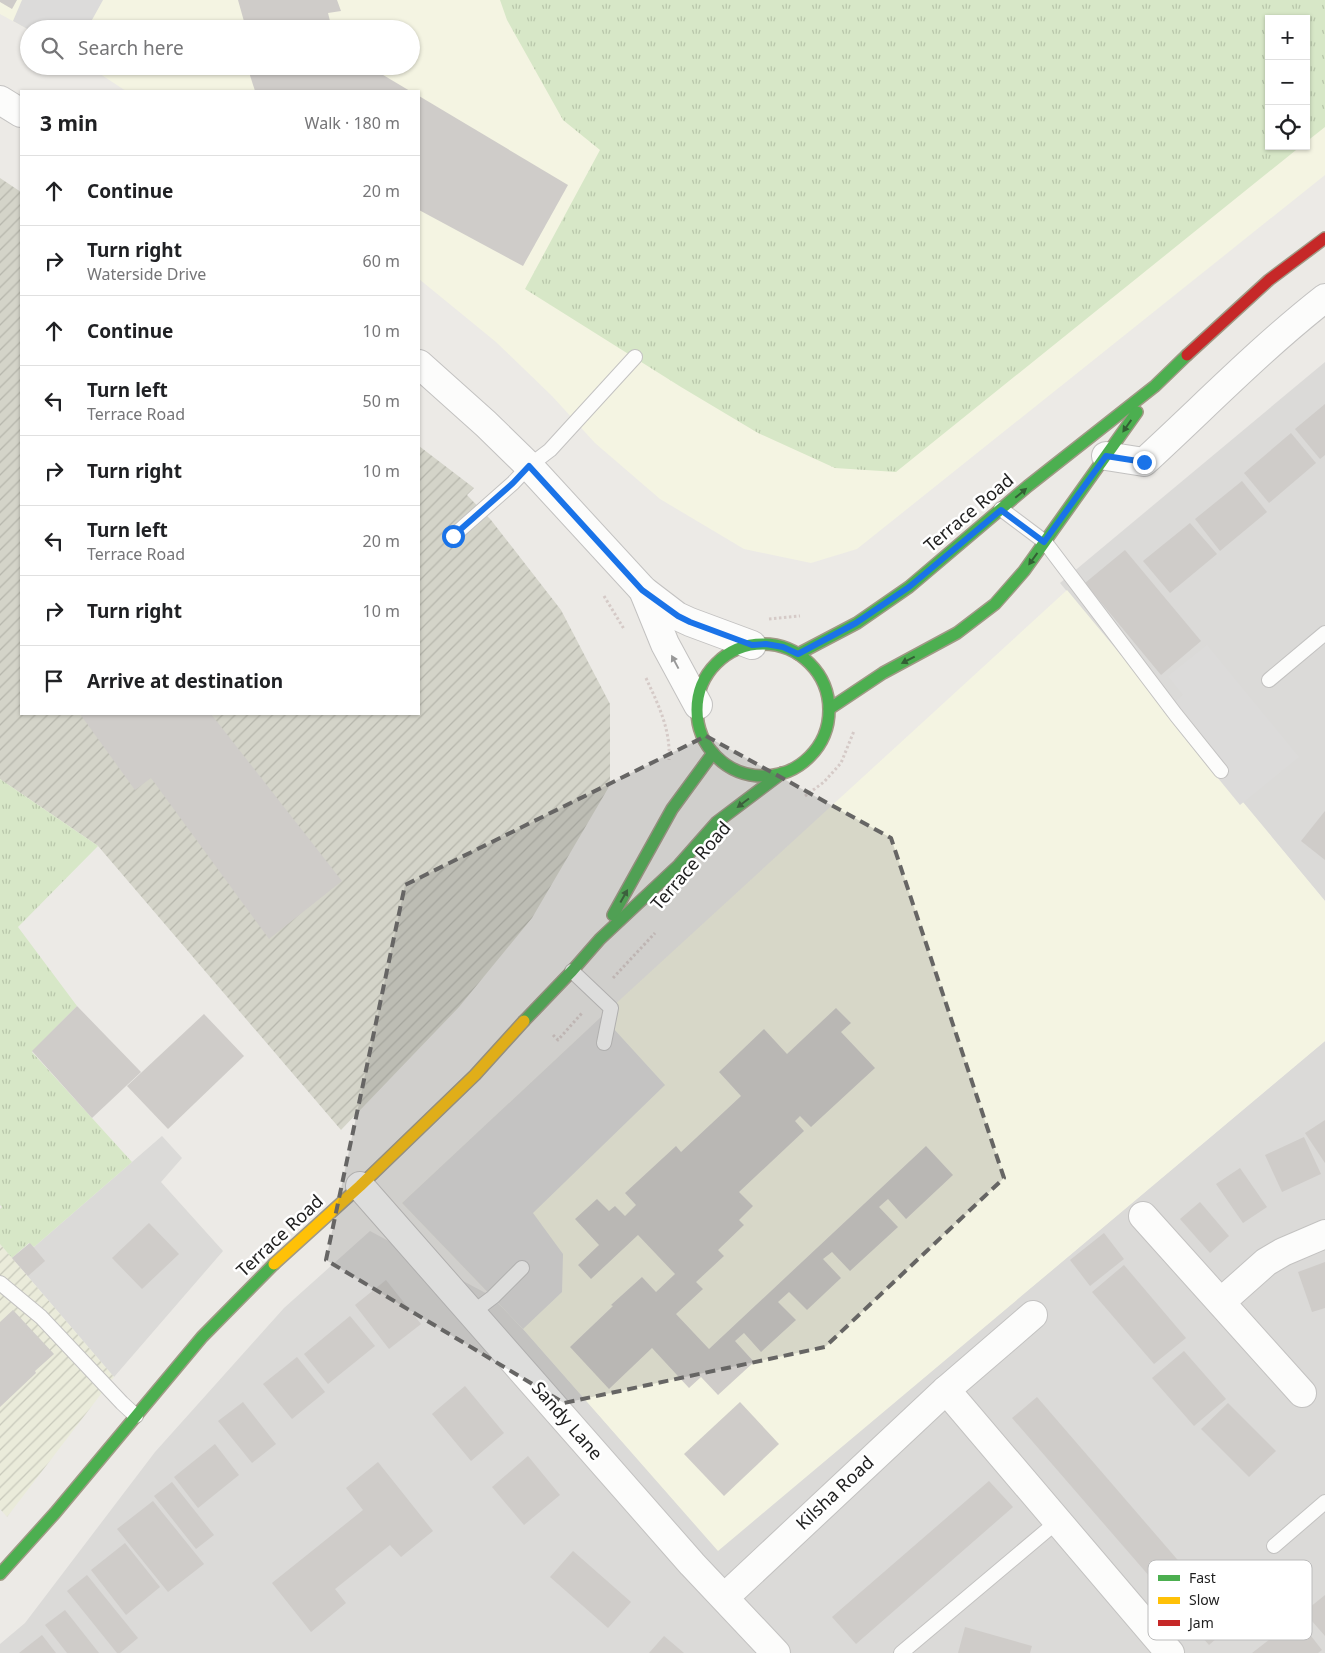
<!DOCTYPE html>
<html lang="en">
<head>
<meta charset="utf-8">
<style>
  :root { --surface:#fff; --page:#f2f2f2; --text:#202124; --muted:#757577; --line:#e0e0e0 }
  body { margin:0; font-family:"Noto Sans",sans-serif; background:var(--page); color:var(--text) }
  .controls { position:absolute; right:15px; top:15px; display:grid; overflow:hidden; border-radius:0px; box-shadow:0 1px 4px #0004 }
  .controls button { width:45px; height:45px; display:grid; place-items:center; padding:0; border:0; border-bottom:1px solid var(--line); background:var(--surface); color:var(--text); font:25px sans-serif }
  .stop { position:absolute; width:15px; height:15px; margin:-11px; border:4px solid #1a73e8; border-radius:50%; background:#fff }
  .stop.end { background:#1a73e8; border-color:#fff; box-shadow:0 1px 5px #0008 }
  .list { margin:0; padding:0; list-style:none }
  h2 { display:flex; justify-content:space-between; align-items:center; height:65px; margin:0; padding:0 20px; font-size:21px }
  h2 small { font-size:16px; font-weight:400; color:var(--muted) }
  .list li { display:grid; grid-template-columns:32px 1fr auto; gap:15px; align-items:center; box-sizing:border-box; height:70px; padding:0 20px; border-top:1px solid var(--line) }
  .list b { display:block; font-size:19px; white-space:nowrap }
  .list p { margin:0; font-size:16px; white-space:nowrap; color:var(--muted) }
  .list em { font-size:16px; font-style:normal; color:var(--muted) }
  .icon { flex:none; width:28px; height:28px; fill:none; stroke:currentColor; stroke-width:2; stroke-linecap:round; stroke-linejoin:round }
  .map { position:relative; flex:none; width:1325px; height:1653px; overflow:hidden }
  .search { position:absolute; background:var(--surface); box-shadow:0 1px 4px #0004; left:20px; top:20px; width:400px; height:55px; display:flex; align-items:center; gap:12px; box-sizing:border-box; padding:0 18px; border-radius:28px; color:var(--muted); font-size:19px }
  .panel { position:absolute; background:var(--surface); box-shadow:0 1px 4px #0004; left:20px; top:90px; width:400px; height:625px; border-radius:0px }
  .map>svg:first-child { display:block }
</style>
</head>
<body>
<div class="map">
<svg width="1325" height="1653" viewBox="0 0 1325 1653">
  <defs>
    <pattern id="construction-furrows" width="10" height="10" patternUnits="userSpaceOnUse" patternTransform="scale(1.25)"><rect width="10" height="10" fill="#d4d4c9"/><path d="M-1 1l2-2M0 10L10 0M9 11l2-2" fill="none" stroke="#b6b6ac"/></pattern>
    <pattern id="farmland-furrows" width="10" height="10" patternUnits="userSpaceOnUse" patternTransform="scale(1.25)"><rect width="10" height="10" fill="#eaebda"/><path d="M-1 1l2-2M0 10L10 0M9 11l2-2" fill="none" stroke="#c8c9bb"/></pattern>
    <pattern id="grass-tufts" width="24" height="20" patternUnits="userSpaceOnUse" patternTransform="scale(1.25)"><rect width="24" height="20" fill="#d7e7c7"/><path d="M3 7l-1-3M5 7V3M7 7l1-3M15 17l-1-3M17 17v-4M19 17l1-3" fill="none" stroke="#b8c6aa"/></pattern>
  </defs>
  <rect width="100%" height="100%" fill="#eceae6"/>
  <g fill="#dbdad8">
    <path d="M 1325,362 L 1325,901 L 1060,583 Z"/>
    <path d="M 1325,1041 L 1325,1653 L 0,1653 L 0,1644 L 25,1623 L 155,1452 L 284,1308 L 370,1231 L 493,1297 L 523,1329 L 718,1550 Z"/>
    <path d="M 162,1136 L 182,1158 L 161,1182 L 223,1251 L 114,1377 L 12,1258 L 30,1243 L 34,1247 Z"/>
  </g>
  <g fill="#f4f4e2" fill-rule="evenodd">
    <path d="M 0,0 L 1290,0 L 1325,40 L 1325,175 L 857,549 L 811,563 L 744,549 L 660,499 L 595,443 L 552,396 L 496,342 L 419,279 L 419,91 L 126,91 L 88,66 L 411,66 L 411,29 L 29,29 L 29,30 L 0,14 ZM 1269,19 L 1306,19 L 1306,146 L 1269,146 Z"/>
    <path d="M 1067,590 L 1325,901 L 1325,1041 L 718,1551 L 523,1329 L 402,1203 L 611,1008 Z"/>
  </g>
  <path fill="url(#construction-furrows)" d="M 0,178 L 21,192 L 21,714 L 419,714 L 419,446 L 474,488 L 467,495 L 491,520 L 561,610 L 610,704 L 610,785 L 532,918 L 459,1007 L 341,1130 L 98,846 L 0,779 Z"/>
  <path fill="url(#farmland-furrows)" d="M 0,1244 L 114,1377 L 7,1517 L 0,1509 Z"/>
  <g fill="url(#grass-tufts)">
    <path d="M 500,0 L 1325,0 L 1325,127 L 1306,142 L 1306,19 L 1269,19 L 1269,146 L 1301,146 L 896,472 L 835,468 L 758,433 L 681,387 L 525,289 L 600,150 L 563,120 L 507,20 Z"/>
    <path d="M 0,779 L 98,846 L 18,927 L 77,1006 L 32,1052 L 132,1162 L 34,1247 L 29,1243 L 12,1258 L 0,1244 L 0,1209 L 2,1207 L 0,1205 Z"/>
  </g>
  <g fill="#dcdbda">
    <path d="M 22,0 L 103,0 L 87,29 L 29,29 L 29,30 L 13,21 Z"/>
    <path d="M 1207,645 L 1299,757 L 1240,805 L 1163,711 L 1183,695 L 1168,676 Z"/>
    <path d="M 602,1016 L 665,1085 L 533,1213 L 563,1254 L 562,1292 L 523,1329 L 402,1203 Z"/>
  </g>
  <g fill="#cfccc9">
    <path d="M 0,0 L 17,0 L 12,9 L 0,2 Z"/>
    <path d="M 238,0 L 337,0 L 341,11 L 328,13 L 332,29 L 232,29 L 245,25 Z"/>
    <path d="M 247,66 L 368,66 L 410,91 L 255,91 Z"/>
    <path d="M 419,96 L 568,185 L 523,266 L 419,210 Z"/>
    <path d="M 1325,404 L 1325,455 L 1320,459 L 1295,429 Z"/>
    <path d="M 1291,433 L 1316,463 L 1269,503 L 1244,473 Z"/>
    <path d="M 1242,481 L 1267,512 L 1220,551 L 1195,519 Z"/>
    <path d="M 1190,523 L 1217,554 L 1170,593 L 1143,561 Z"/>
    <path d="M 1125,550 L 1201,641 L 1161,675 L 1085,583 Z"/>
    <path d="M 80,714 L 211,714 L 342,881 L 269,939 L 151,778 L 135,790 Z"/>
    <path d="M 1325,811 L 1325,860 L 1301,841 Z"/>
    <path d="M 77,1006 L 141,1072 L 92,1118 L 32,1051 Z"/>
    <path d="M 836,1008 L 851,1023 L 841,1032 L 875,1068 L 811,1127 L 800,1116 L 795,1121 L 804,1131 L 739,1192 L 753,1206 L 739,1220 L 744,1225 L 718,1250 L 724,1256 L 696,1282 L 703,1289 L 676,1314 L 709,1349 L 926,1146 L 953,1175 L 906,1219 L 888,1199 L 879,1207 L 898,1227 L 850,1271 L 832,1252 L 823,1259 L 841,1278 L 807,1310 L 789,1292 L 778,1302 L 796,1320 L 761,1352 L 744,1333 L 735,1341 L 754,1362 L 718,1395 L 701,1377 L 689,1388 L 652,1348 L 609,1389 L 570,1347 L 613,1306 L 611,1305 L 642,1277 L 656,1292 L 675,1274 L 638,1235 L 591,1279 L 578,1265 L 599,1245 L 575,1219 L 597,1199 L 609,1211 L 615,1206 L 625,1216 L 636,1205 L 625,1193 L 676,1146 L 681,1152 L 741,1096 L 719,1072 L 764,1029 L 787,1054 Z"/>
    <path d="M 204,1014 L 244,1056 L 168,1129 L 127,1086 Z"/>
    <path d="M 1325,1120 L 1325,1163 L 1305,1133 Z"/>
    <path d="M 1304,1137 L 1321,1174 L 1282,1192 L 1265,1155 Z"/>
    <path d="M 1240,1168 L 1267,1207 L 1243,1223 L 1216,1184 Z"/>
    <path d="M 1200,1202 L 1229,1236 L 1210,1253 L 1180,1219 Z"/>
    <path d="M 149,1223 L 179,1254 L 142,1289 L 112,1258 Z"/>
    <path d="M 1104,1233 L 1124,1259 L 1090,1286 L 1070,1260 Z"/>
    <path d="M 30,1243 L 45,1261 L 28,1276 L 12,1258 Z"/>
    <path d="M 1325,1262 L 1325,1308 L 1312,1312 L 1298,1272 Z"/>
    <path d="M 1124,1265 L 1186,1338 L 1154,1364 L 1092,1292 Z"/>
    <path d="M 386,1280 L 421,1324 L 389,1349 L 355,1305 Z"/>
    <path d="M 13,1310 L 54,1354 L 35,1371 L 36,1373 L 0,1407 L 0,1322 Z"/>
    <path d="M 350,1316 L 375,1346 L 328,1384 L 304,1354 Z"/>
    <path d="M 1184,1351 L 1226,1399 L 1194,1426 L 1152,1378 Z"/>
    <path d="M 297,1357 L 325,1392 L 292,1419 L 263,1384 Z"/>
    <path d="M 465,1386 L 504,1433 L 471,1461 L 432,1414 Z"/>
    <path d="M 1037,1397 L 1233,1624 L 1209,1645 L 1012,1418 Z"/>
    <path d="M 243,1402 L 276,1444 L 252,1463 L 218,1421 Z"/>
    <path d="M 740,1402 L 779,1444 L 724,1496 L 684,1454 Z"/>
    <path d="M 1228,1403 L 1276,1451 L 1249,1477 L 1201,1429 Z"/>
    <path d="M 215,1444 L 239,1475 L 198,1508 L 174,1477 Z"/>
    <path d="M 528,1456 L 560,1495 L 524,1525 L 492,1487 Z"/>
    <path d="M 378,1462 L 433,1531 L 401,1557 L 390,1545 L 335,1589 L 346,1603 L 311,1632 L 272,1583 L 363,1510 L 346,1488 Z"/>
    <path d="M 989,1481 L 1013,1507 L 856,1644 L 832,1617 Z"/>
    <path d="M 172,1482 L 214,1535 L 196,1549 L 154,1496 Z"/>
    <path d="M 153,1501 L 204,1564 L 168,1592 L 117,1529 Z"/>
    <path d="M 125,1543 L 160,1587 L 126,1615 L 91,1570 Z"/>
    <path d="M 573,1551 L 631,1602 L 608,1628 L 550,1577 Z"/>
    <path d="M 87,1575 L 138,1638 L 120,1653 L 117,1653 L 67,1591 Z"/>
    <path d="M 1325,1595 L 1325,1636 L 1304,1612 Z"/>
    <path d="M 65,1610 L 99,1653 L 67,1653 L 45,1625 Z"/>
    <path d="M 1297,1618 L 1322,1650 L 1318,1653 L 1252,1653 Z"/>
    <path d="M 965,1627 L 1032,1646 L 1030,1653 L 958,1653 Z"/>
    <path d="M 42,1635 L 56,1653 L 19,1653 Z"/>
    <path d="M 664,1636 L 684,1653 L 649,1653 Z"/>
  </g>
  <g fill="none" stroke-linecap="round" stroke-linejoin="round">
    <g stroke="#c3c2c1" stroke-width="16">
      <g id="lane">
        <path d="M 1001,509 L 1045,542 L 1176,715 L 1221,771"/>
        <path d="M 453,536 L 513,483 L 529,466 L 550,450 L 635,357"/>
        <path d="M 1269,680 L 1325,633"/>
        <path d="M 572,971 L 611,1008 L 604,1043"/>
        <path d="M 0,1283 L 41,1317 L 122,1403 L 136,1416"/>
        <path d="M 472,1313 L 493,1297 L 522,1268"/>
        <path d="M 1274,1546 L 1325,1502"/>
        <path d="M 901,1653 L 1058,1521"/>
      </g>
    </g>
    <g stroke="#c3c2c1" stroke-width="30">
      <g id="street">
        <path d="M 0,100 L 21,113"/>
        <path d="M 419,364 L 486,424 L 529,466 L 643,590 L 677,616 L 690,622 L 752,645"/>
        <path d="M 1106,456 L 1144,462 C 1204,407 1261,348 1325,298"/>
        <path d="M 643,590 L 665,644 L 698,705"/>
        <path d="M 360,1186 L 692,1564 L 776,1653"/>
        <path d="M 1143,1216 L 1302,1393"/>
        <path d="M 1221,1302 L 1266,1262 L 1283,1252 L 1325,1234"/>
        <path d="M 946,1390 L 1170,1653"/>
        <path d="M 725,1597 L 946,1390 L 1033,1315"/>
      </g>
    </g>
    <g stroke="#a09985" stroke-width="14">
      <g id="fast">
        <circle cx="763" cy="710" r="66"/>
        <path d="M 798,654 L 857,623 L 909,587 L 1028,486 L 1155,386 L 1187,355"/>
        <path d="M 829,709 L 883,673 L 957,633 L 995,604 L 1024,571 L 1137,412"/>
        <path d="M 613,915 L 672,809 L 713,753"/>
        <path d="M 524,1021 L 572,971 L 600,939 L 679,865 L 717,822 L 782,773"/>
        <path d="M 0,1574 L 55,1513 L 202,1337 L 274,1264"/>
      </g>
    </g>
    <g stroke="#a09985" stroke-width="14">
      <path id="slow" d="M 274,1264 L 360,1186 L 475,1075 L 524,1021"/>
    </g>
    <g stroke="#a09985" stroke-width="14">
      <path id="jam" d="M 1187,355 L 1269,280 L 1325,238"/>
    </g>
    <g stroke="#d5cac7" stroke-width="3" stroke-dasharray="2.5 2.5" stroke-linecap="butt">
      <path d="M 604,596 L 624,629"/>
      <path d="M 769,619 L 800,616"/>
      <path d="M 646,678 C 658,704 671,730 669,760"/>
      <path d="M 805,796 L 824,782 L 841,763 L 854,731"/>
      <path d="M 613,978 L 655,933"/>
      <path d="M 553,1035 L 558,1040 L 582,1013"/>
    </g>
    <use href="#lane" stroke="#fcfcfb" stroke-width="14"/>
    <use href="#street" stroke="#fcfcfb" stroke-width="28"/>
    <use href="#fast" stroke="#4caf50" stroke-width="11"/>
    <use href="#slow" stroke="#ffc107" stroke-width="11"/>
    <use href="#jam" stroke="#c62828" stroke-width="11"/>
  </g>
  <defs><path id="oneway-solid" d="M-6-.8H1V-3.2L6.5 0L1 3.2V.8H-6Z" transform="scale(1.25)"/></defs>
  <g fill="#335f34">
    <use href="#oneway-solid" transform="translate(1127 426) rotate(125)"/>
    <use href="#oneway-solid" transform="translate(1021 493) rotate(-40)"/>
    <use href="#oneway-solid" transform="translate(1033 559) rotate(126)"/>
    <use href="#oneway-solid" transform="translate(908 660) rotate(153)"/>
    <use href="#oneway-solid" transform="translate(743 803) rotate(143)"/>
    <use href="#oneway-solid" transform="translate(624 896) rotate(-61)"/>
  </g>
  <use fill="#989898" href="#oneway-solid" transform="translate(675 662) rotate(-118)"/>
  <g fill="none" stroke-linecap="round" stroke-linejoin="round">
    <path stroke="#1a73e8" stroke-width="6" d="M 453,536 L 513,483 L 529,466 L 642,590 L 678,616 L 690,622 L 752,645 L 766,644 L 783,647 L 798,654 L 856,623 L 909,587 L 1001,510 L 1044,542 L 1106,456 L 1144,462"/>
  </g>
  <path fill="#666564" fill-opacity="0.2" stroke="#666564" stroke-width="4" stroke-dasharray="10 6" stroke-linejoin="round" d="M 706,736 L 891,838 L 1004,1178 L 825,1347 L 564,1403 L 326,1260 L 405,885 Z"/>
  <g text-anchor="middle" stroke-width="5" stroke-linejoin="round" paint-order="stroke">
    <g font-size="18" fill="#1e1e1e" stroke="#fff">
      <text transform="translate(969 513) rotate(-40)" y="6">Terrace Road</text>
      <text transform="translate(691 866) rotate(-49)" y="6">Terrace Road</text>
      <text transform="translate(280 1236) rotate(-43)" y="6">Terrace Road</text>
      <text transform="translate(567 1421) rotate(49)" y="6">Sandy Lane</text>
      <text transform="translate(835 1493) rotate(-43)" y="6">Kilsha Road</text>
    </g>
  </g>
  <rect x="1148" y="1560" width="164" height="80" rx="8" fill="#fff" stroke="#bcbcbc" stroke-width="1"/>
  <rect x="1158" y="1575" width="22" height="6" fill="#4caf50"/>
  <rect x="1158" y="1597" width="22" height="7" fill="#ffc107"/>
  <rect x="1158" y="1620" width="22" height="6" fill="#c62828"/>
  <g font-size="14" fill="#1e1e1e">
    <text x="1189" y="1583">Fast</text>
    <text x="1189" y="1605">Slow</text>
    <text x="1189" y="1628">Jam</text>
  </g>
</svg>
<div class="controls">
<button>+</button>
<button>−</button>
<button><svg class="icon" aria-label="locate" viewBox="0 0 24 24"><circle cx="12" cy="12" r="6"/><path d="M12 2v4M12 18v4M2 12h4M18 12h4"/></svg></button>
</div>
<div class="stop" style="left:453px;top:536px"></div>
<div class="stop end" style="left:1144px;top:462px"></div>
<div class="search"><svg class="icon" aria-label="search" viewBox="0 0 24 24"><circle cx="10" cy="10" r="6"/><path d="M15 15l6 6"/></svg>Search here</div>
<section class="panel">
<h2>3 min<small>Walk · 180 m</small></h2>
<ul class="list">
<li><svg class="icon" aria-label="ahead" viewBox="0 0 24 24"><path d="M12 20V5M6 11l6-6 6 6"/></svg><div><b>Continue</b></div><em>20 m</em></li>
<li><svg class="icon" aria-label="right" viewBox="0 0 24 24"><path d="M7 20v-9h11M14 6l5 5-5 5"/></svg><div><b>Turn right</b><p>Waterside Drive</p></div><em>60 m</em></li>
<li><svg class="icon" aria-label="ahead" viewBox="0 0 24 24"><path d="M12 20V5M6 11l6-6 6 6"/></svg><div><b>Continue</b></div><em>10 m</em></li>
<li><svg class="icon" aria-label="left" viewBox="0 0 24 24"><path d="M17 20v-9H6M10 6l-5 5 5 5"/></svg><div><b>Turn left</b><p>Terrace Road</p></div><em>50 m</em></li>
<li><svg class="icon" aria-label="right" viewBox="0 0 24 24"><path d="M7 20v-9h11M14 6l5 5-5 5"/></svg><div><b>Turn right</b></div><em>10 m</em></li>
<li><svg class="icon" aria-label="left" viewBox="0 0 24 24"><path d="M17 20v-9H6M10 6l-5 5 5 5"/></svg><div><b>Turn left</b><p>Terrace Road</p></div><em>20 m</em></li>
<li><svg class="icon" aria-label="right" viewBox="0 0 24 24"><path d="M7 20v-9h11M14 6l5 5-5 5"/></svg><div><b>Turn right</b></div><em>10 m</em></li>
<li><svg class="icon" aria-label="arrive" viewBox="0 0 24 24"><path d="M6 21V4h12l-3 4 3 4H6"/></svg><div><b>Arrive at destination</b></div></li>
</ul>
</section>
</div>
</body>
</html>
